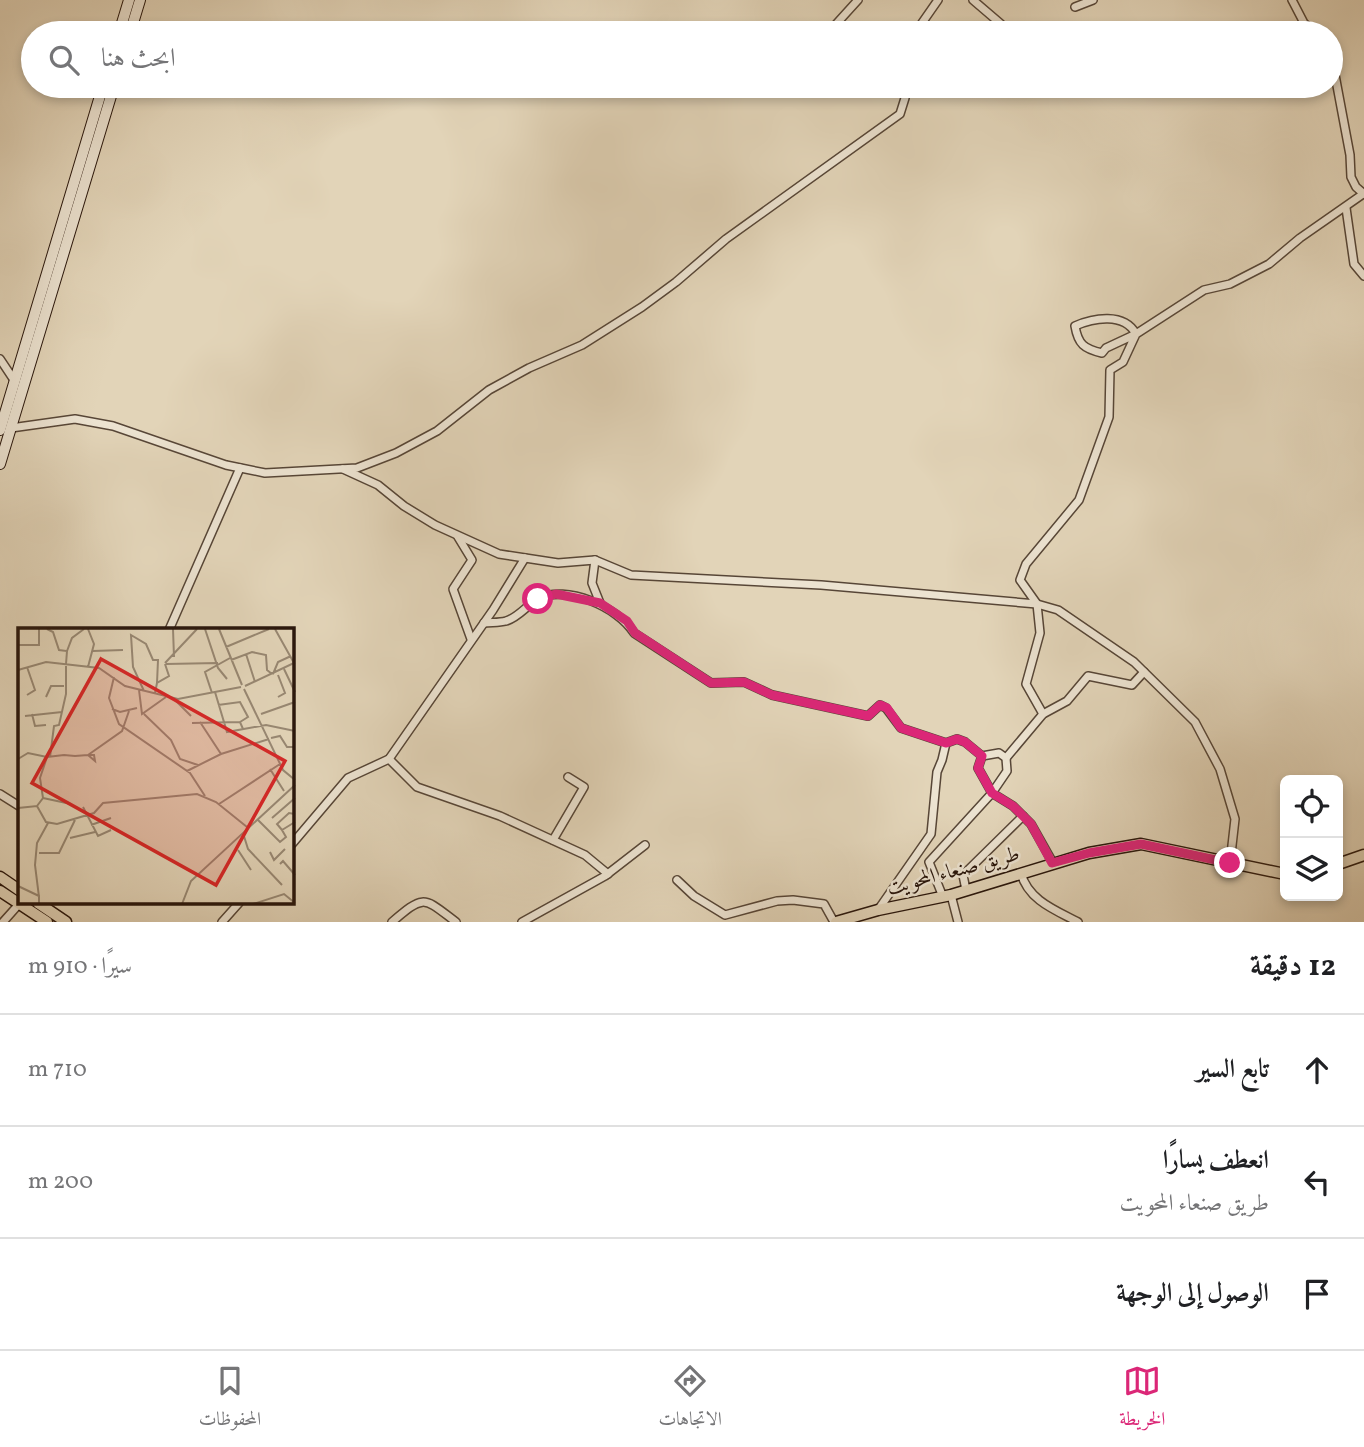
<!DOCTYPE html>
<html lang="ar">
<head>
<meta charset="utf-8">
<style>
  :root { --surface:#fff; --page:#f6f6f6; --text:#202124; --muted:#757577; --line:#e0e0e0; --accent:#db2777 }
  body { margin:0; font-family:Vollkorn,Amiri,serif; background:var(--page); color:var(--text); direction:rtl }
  .controls { position:absolute; right:21px; bottom:21px; display:grid; overflow:hidden; border-radius:10px; box-shadow:0 4px 10px #0003 }
  .controls button { width:63px; height:63px; display:grid; place-items:center; padding:0; border:0; border-bottom:2px solid var(--line); background:var(--surface); color:var(--text); font:35px sans-serif }
  .stop { position:absolute; width:21px; height:21px; margin:-16px; border:5px solid #db2777; border-radius:50%; background:#fff }
  .stop.end { background:#db2777; border-color:#fff; box-shadow:0 2px 7px #0008 }
  .list { margin:0; padding:0; list-style:none }
  h2 { display:flex; justify-content:space-between; align-items:center; height:91px; margin:0; padding:0 28px; font-size:30px }
  h2 small { font-size:23px; font-weight:400; color:var(--muted) }
  .list li { display:grid; grid-template-columns:46px 1fr auto; gap:21px; align-items:center; box-sizing:border-box; height:112px; padding:0 28px; border-top:2px solid var(--line) }
  .list b { display:block; font-size:26px; white-space:nowrap }
  .list p { margin:0; font-size:23px; white-space:nowrap; color:var(--muted) }
  .list em { font-size:23px; font-style:normal; color:var(--muted) }
  .icon { flex:none; width:38px; height:38px; fill:none; stroke:currentColor; stroke-width:2; stroke-linecap:round; stroke-linejoin:round }
  .map { position:relative; flex:none; width:1364px; height:922px; overflow:hidden; direction:ltr }
  .search { position:absolute; background:var(--surface); box-shadow:0 4px 10px #0003; left:21px; right:21px; top:21px; height:77px; display:flex; align-items:center; gap:18px; box-sizing:border-box; padding:0 24px; border-radius:38px; color:var(--muted); font-size:26px }
  .sheet { height:427px; background:var(--surface) }
  nav { display:flex; justify-content:space-around; align-items:center; box-sizing:border-box; height:98px; border-top:2px solid var(--line); background:var(--surface); font-size:19px; color:var(--muted) }
  nav a { display:grid; justify-items:center; gap:4px }
  nav .on { color:var(--accent) }
  .map>svg:first-child { display:block }
</style>
</head>
<body>
<div class="map">
<svg width="1364" height="922" viewBox="0 0 1364 922">
  <rect width="100%" height="100%" fill="#e2d4b8"/>
  <filter id="stains"><feTurbulence type="fractalNoise" baseFrequency=".00286" numOctaves="4"/><feColorMatrix values="0 0 0 0 .2 0 0 0 0 .09 0 0 0 0 .02 0 0 0 .5 -.17"/></filter>
  <radialGradient id="worn" r=".72"><stop offset=".6" stop-color="#630" stop-opacity="0"/><stop offset="1" stop-color="#630" stop-opacity=".3"/></radialGradient>
  <g fill="none" stroke-linecap="round" stroke-linejoin="round">
    <g stroke="#574637" stroke-width="10">
      <g id="street">
        <path d="M 973,0 L 1001,24"/>
        <path d="M 1292,0 L 1304,23 L 1315,33"/>
        <path d="M 1075,7 L 1093,0"/>
        <path d="M 828,33 L 858,0"/>
        <path d="M 915,33 L 938,0"/>
        <path d="M 1331,51 L 1334,55 L 1335,75 L 1350,155 L 1351,177 L 1356,187 L 1364,194"/>
        <path d="M 1346,208 L 1354,264 L 1364,276"/>
        <path d="M 0,359 L 14,380"/>
        <path d="M 11,428 L 75,419 L 113,426 L 226,465 L 265,473 L 357,468 L 396,453 L 437,431 L 489,390 L 529,368 L 582,345 L 642,307 L 676,282 L 726,239 L 900,114 L 905,98 L 907,86"/>
        <path d="M 343,469 L 378,485 L 404,506 L 435,525 L 499,554 L 558,563 L 595,560 L 631,575 L 821,585 L 1037,604 L 1058,610 L 1134,662 L 1195,722 L 1220,769 L 1235,819 L 1230,863"/>
        <path d="M 458,537 L 472,560 L 453,589 L 471,639"/>
        <path d="M 595,560 L 592,583 L 600,603"/>
        <path d="M 484,623 C 491,622 499,623 506,621 C 518,618 527,605 538,599 C 566,584 618,607 634,633 L 711,683 L 744,682 L 772,695 L 868,716 L 880,705 L 886,708 L 901,728 L 946,743"/>
        <path d="M 169,630 L 240,468"/>
        <path d="M 1043,714 L 1026,684 L 1040,633 L 1037,604 L 1020,580 L 1026,564 L 1079,500 L 1109,417 L 1110,370 L 1123,362 L 1136,334 C 1124,312 1093,318 1075,326 C 1078,344 1084,349 1102,353 L 1106,348 L 1136,334 L 1204,290 L 1230,284 L 1269,264 L 1300,238 L 1363,194"/>
        <path d="M 1006,758 L 1043,714 L 1067,701 L 1088,676 L 1132,685 L 1144,672"/>
        <path d="M 389,759 L 417,787 L 500,816 L 585,855 L 608,874"/>
        <path d="M 0,794 L 19,806"/>
        <path d="M 553,840 L 584,787 L 568,777"/>
        <path d="M 292,844 L 348,778 L 389,759 L 493,610 L 525,558"/>
        <path d="M 1021,873 C 1028,900 1055,910 1078,922"/>
        <path d="M 677,880 L 694,896 L 725,915 L 777,901 L 793,900 L 824,904 L 834,922"/>
        <path d="M 966,890 L 963,875 L 1023,816"/>
        <path d="M 951,895 L 958,922"/>
        <path d="M 943,897 L 929,862 L 992,793 L 1007,771 L 1006,758 L 999,753 L 982,756"/>
        <path d="M 878,910 L 931,834 L 937,772 L 942,760 L 946,743 L 957,739 L 965,742 L 982,756 L 978,768 L 992,793 L 1013,806 L 1031,824 L 1053,863"/>
        <path d="M 3,922 L 20,903"/>
        <path d="M 222,922 L 239,903"/>
        <path d="M 392,922 C 425,894 423,897 456,922"/>
        <path d="M 522,922 L 605,876 L 645,845"/>
      </g>
    </g>
    <g stroke="#29160c" stroke-width="12">
      <g id="secondary">
        <path d="M 119,33 L 129,0"/>
        <path d="M 130,33 L 140,0"/>
        <path d="M 0,430 L 103,86"/>
        <path d="M 0,464 L 114,86"/>
      </g>
    </g>
    <g stroke="#29160c" stroke-width="13">
      <g id="primary">
        <path d="M 1338,864 L 1364,855"/>
        <path d="M 0,877 L 19,890"/>
        <path d="M 0,891 L 47,922"/>
        <path d="M 38,903 L 66,922"/>
        <path d="M 836,922 L 878,910 L 951,895 L 1089,853 L 1141,844 L 1285,874"/>
      </g>
    </g>
    <use href="#street" stroke="#ece3d1" stroke-width="7"/>
    <use href="#secondary" stroke="#ece3d1" stroke-width="10"/>
    <use href="#primary" stroke="#e2d4b8" stroke-width="10"/>
  </g>
  <g fill="none" stroke-linecap="round" stroke-linejoin="round">
    <path stroke="#db2777" stroke-width="9" d="M 538,599 L 556,594 L 600,603 L 627,621 L 635,633 L 711,683 L 744,682 L 772,695 L 868,716 L 880,705 L 887,708 L 901,728 L 946,743 L 957,739 L 965,742 L 982,756 L 978,768 L 992,793 L 1013,806 L 1031,824 L 1052,863 L 1089,853 L 1141,844 L 1230,863"/>
  </g>
  <g text-anchor="middle" stroke-width="5" stroke-linejoin="round" paint-order="stroke">
    <g font-size="21" fill="#29160c" stroke="#ece3d1">
      <text transform="translate(953 870) rotate(-15)" y="7">طريق صنعاء المحويت</text>
    </g>
  </g>
  <g transform="translate(18 628)">
    <rect width="276" height="276" fill="#e2d4b8"/>
    <path fill="none" stroke="#988873" stroke-width="2" d="M 29,1 L 35,4 L 41,22 L 49,23 L 48,36M 70,1 L 76,16 L 70,39M 155,1 L 156,29M 187,1 L 200,40 L 209,51M 201,1 L 224,57M 0,17 L 21,17 L 21,1M 208,19 L 251,1M 49,23 L 54,10 L 66,1M 75,23 L 105,22M 228,26 L 237,54M 213,32 L 234,24 L 248,27 L 249,42 L 254,46M 147,35 L 179,1M 148,36 L 200,35M 9,39 L 17,62 L 9,67M 266,41 L 277,64M 0,42 L 28,34 L 81,40 L 107,58 L 160,71 L 223,59M 255,46 L 260,34 L 273,28M 96,49 L 91,70 L 101,96 L 172,145 L 187,168M 227,58 L 276,35 L 257,1M 226,61 L 265,142 L 277,152M 121,62 L 124,86 L 148,69M 126,63 L 115,39 L 113,7 L 128,16 L 135,32 L 140,32 L 139,55M 197,64 L 209,104 L 248,97 L 277,103M 137,65 L 139,55 L 151,48 L 147,36M 194,65 L 187,44 L 212,30M 28,69 L 33,58 L 46,58M 260,69 L 267,65 L 260,47M 155,70 L 173,88M 200,77 L 222,74 L 230,89 L 222,94M 94,81 L 102,84 L 119,80M 14,86 L 17,98 L 28,97M 126,86 L 153,112 L 162,131 L 180,137M 243,86 L 277,74M 7,88 L 44,84M 182,94 L 203,126M 174,95 L 222,94 L 225,101M 253,110 L 262,108 L 269,119 L 277,119M 29,129 L 46,127 L 57,128 L 70,127 L 76,127 L 77,133 L 70,127 L 104,103 L 111,83M 32,129 L 36,98 L 41,97 L 48,66 L 48,36M 0,131 L 10,125 L 29,129 L 22,150 L 25,170 L 19,178M 252,141 L 266,163M 169,143 L 203,126 L 251,111M 25,170 L 53,176M 201,176 L 262,136M 65,179 L 80,208 L 93,202M 0,180 L 19,178 L 28,194 L 39,196 L 76,185 L 85,175 L 179,166 L 198,174 L 229,199M 254,190 L 277,170M 239,191 L 262,214 L 268,209 L 264,202 L 277,194M 73,197 L 93,190M 264,202 L 259,196 L 271,185 L 277,186M 225,205 L 230,221 L 264,257M 52,210 L 77,204M 220,222 L 233,242M 252,224 L 256,232 L 267,221M 21,225 L 41,225 L 57,192M 262,236 L 265,233 L 277,247M 0,258 L 21,268 L 21,276M 21,269 L 17,237 L 19,215 L 30,195M 164,276 L 173,253 L 277,157M 235,276 L 266,266 L 277,275"/>
    <path fill="#d62828" fill-opacity="0.15" stroke="#d62828" stroke-width="3.5" d="M 83,31 L 267,133 L 198,257 L 14,155 Z"/>
    <rect width="276" height="276" fill="none" stroke="#29160c" stroke-width="3.5"/>
  </g>
  <rect width="100%" height="100%" filter="url(#stains)"/>
  <rect width="100%" height="100%" fill="url(#worn)"/>
</svg>
<div class="controls">
<button><svg class="icon" aria-label="locate" viewBox="0 0 24 24"><circle cx="12" cy="12" r="6"/><path d="M12 2v4M12 18v4M2 12h4M18 12h4"/></svg></button>
<button><svg class="icon" aria-label="layers" viewBox="0 0 24 24"><path d="M12 4l9 5-9 5-9-5zM3 14l9 5 9-5"/></svg></button>
</div>
<div class="stop" style="left:538px;top:599px"></div>
<div class="stop end" style="left:1230px;top:863px"></div>
<div class="search"><svg class="icon" aria-label="search" viewBox="0 0 24 24"><circle cx="10" cy="10" r="6"/><path d="M15 15l6 6"/></svg>ابحث هنا</div>
</div>
<section class="sheet">
<h2>12 دقيقة<small>سيرًا · 910 m</small></h2>
<ul class="list">
<li><svg class="icon" aria-label="ahead" viewBox="0 0 24 24"><path d="M12 20V5M6 11l6-6 6 6"/></svg><div><b>تابع السير</b></div><em>710 m</em></li>
<li><svg class="icon" aria-label="left" viewBox="0 0 24 24"><path d="M17 20v-9H6M10 6l-5 5 5 5"/></svg><div><b>انعطف يسارًا</b><p>طريق صنعاء المحويت</p></div><em>200 m</em></li>
<li><svg class="icon" aria-label="arrive" viewBox="0 0 24 24"><path d="M6 21V4h12l-3 4 3 4H6"/></svg><div><b>الوصول إلى الوجهة</b></div></li>
</ul>
</section>
<nav>
<a class="on"><svg class="icon" aria-label="map" viewBox="0 0 24 24"><path d="M3 6l6-2 6 2 6-2v14l-6 2-6-2-6 2zM9 4v14M15 6v14"/></svg>الخريطة</a>
<a><svg class="icon" aria-label="directions" viewBox="0 0 24 24"><path d="M12 3l9 9-9 9-9-9zM9 14v-3h6M13 9l2 2-2 2"/></svg>الاتجاهات</a>
<a><svg class="icon" aria-label="saved" viewBox="0 0 24 24"><path d="M7 4h10v16l-5-4-5 4z"/></svg>المحفوظات</a>
</nav>
</body>
</html>
